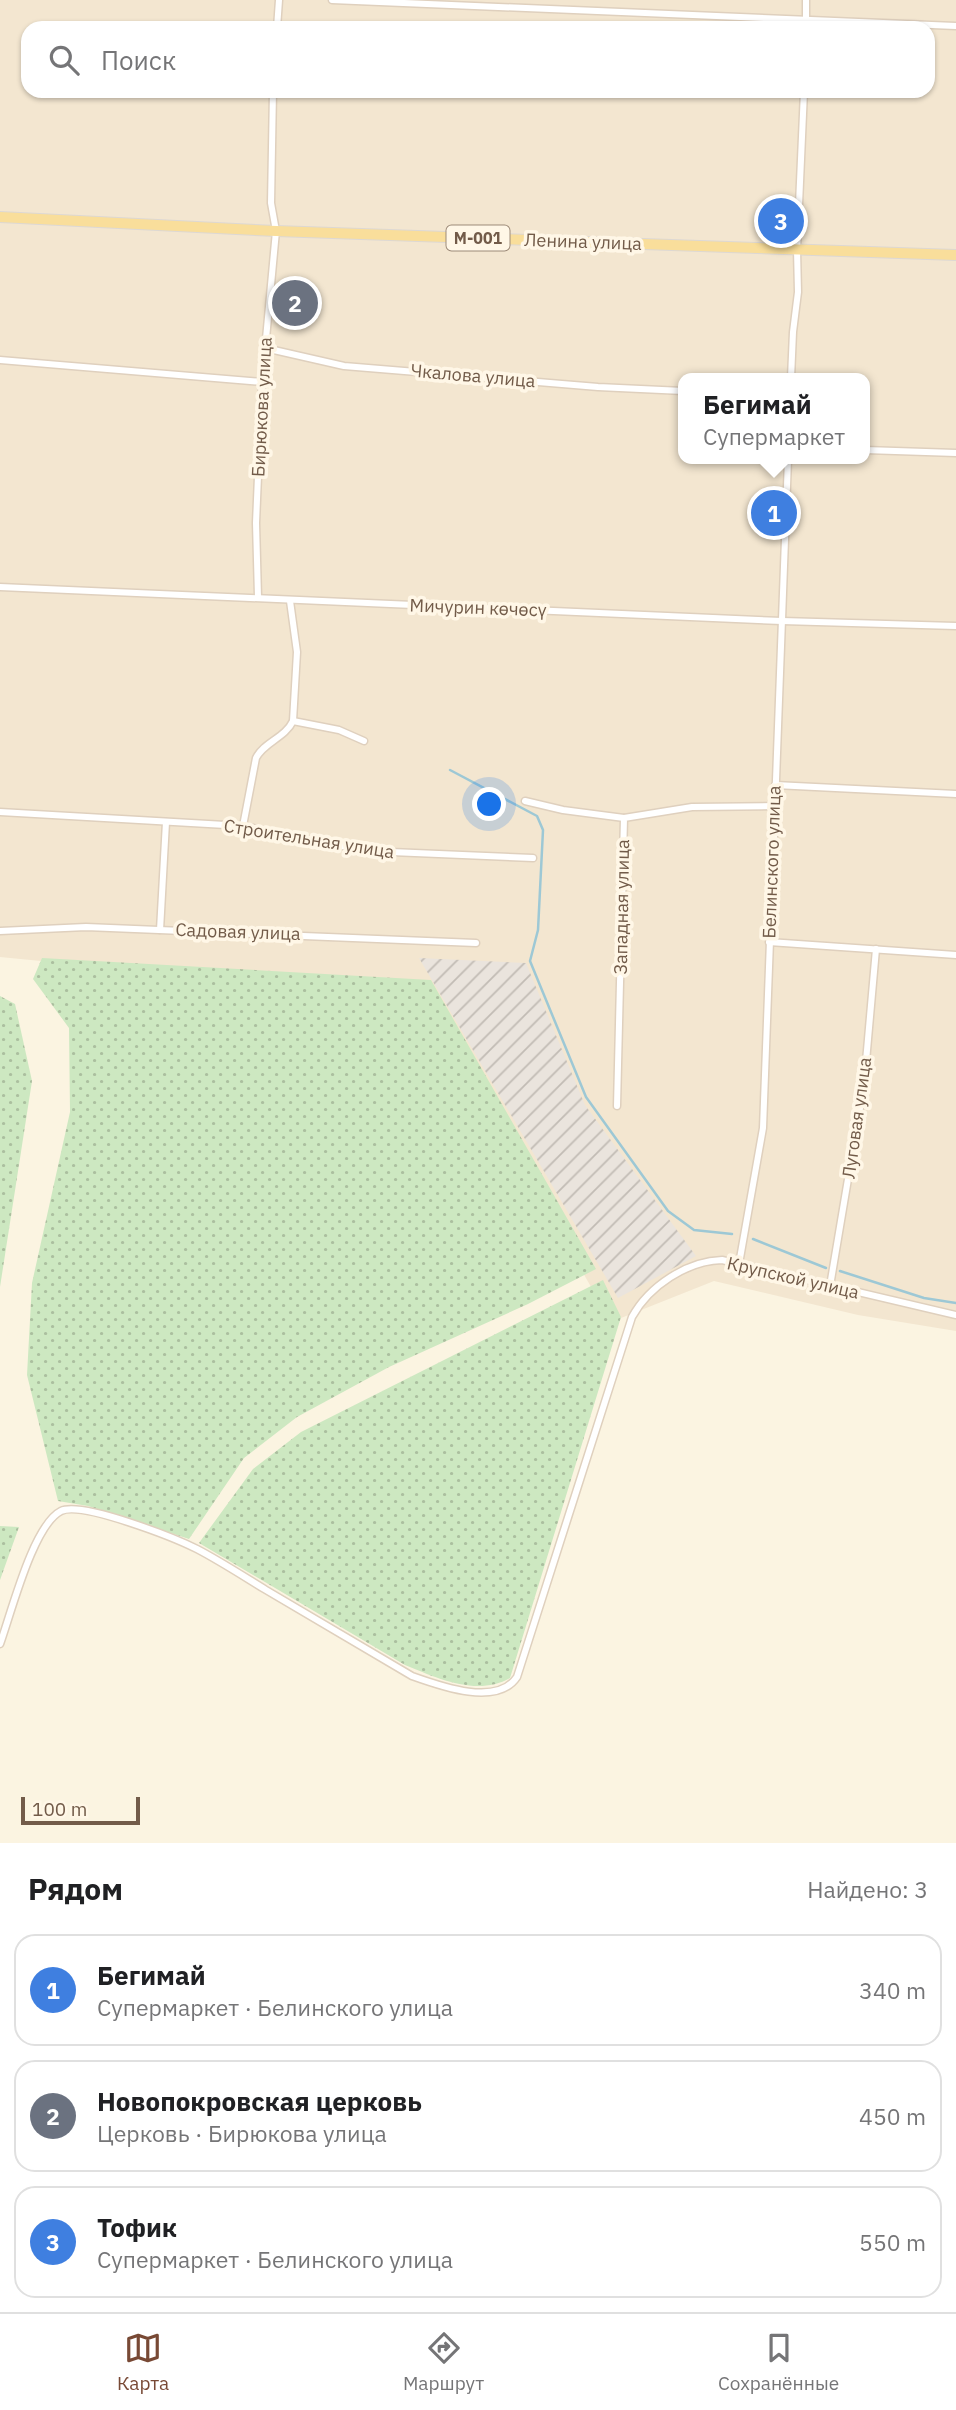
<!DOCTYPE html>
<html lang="ru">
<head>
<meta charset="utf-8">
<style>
  :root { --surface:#fff; --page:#f6f6f6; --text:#202124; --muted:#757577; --line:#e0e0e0; --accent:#784935 }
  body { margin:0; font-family:"IBM Plex Sans",sans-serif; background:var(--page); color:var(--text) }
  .scale { position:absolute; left:21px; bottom:18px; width:119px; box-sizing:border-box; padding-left:7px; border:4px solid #725b49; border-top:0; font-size:19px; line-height:24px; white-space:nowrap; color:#725b49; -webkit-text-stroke:5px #fff7e7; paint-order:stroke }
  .you { position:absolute; left:490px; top:805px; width:24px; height:24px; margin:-18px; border:5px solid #fff; border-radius:50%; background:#1a73e8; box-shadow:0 0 0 10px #1a73e833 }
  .badge { display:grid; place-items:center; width:46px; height:46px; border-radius:50%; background:var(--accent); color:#fff; font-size:23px; font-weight:700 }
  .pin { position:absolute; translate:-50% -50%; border:4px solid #fff; box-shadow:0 2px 7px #0006 }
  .popup { position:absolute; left:678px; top:373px; width:192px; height:91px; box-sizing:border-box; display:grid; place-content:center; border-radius:14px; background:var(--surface); filter:drop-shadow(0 2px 5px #0005); font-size:23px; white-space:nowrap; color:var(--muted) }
  .popup b { font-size:26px; color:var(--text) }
  .popup::after { content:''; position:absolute; left:50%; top:100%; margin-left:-14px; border:14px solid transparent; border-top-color:var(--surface) }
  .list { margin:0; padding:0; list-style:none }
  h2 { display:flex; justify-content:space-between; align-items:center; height:91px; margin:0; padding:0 28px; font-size:30px }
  h2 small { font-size:23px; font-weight:400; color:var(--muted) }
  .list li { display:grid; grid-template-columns:46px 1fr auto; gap:21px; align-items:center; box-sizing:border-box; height:112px; margin:0 14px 14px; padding:0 14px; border:2px solid var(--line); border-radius:21px }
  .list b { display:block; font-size:26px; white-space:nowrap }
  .list p { margin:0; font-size:23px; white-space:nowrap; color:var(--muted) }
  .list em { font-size:23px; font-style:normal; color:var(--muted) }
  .icon { flex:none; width:38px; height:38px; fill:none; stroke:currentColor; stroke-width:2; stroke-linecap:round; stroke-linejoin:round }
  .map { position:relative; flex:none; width:956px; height:1843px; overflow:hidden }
  .search { position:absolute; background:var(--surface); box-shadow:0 2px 5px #0004; left:21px; right:21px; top:21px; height:77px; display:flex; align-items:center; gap:18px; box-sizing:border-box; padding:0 24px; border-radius:21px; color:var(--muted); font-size:26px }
  .sheet { height:469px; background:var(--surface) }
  nav { display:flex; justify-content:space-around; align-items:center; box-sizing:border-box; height:98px; border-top:2px solid var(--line); background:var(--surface); font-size:19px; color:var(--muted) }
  nav a { display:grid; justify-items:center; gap:4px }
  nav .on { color:var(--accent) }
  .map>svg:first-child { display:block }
</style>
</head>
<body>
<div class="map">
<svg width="956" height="1843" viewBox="0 0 956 1843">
  <defs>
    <pattern id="industrial-furrows" width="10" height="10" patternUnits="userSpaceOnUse" patternTransform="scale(1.75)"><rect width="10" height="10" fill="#eae4dd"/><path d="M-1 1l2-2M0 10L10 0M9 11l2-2" fill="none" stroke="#c2bcb5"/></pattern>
    <pattern id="grass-dots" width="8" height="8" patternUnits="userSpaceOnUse" patternTransform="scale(1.75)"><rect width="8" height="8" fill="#cde8c1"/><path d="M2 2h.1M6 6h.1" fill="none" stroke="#abbf9f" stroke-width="1.8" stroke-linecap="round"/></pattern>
  </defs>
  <rect width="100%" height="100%" fill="#fbf4e1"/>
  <path fill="#f3e6d0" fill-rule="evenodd" d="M 0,0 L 956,0 L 956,1331 L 858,1315 L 714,1281 L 611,1322 L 500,1127 L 164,973 L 0,957 ZM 28,28 L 928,28 L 928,91 L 28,91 ZM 683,378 L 865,378 L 865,459 L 683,459 Z"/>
  <path fill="url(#industrial-furrows)" d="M 419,958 L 526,963 L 585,1105 L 696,1256 L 618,1298 Z"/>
  <g fill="url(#grass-dots)">
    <path d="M 42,958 L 431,980 L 596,1269 L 528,1304 L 389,1367 L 297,1417 L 244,1458 L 189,1539 L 88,1506 L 58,1501 L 27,1375 L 32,1283 L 70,1112 L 69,1028 L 33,979 Z"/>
    <path d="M 0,996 L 15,1004 L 32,1081 L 0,1287 Z"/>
    <path d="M 603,1280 L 621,1317 L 510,1678 C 477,1697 437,1678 405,1665 L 199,1543 L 253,1469 L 301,1432 Z"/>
    <path d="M 0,1526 L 19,1527 L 0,1580 Z"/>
  </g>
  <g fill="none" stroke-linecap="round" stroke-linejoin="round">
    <g stroke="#9dc8d5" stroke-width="2.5">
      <path d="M 450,770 L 537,816 L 543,830 L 538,930 L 530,961 L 586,1097 L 668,1211 L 694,1230 L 732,1234"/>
      <path d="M 753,1239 L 826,1268"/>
      <path d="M 840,1271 L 924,1298 L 956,1303"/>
    </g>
    <g stroke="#dfd0be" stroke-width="9">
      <g id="minor">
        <path d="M 332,0 L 956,26"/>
        <path d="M 806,0 L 806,28"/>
        <path d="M 277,28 L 279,0"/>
        <path d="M 254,91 L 273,92"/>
        <path d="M 265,348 L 344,366 L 598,387 L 683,391"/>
        <path d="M 0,360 L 262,382"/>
        <path d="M 791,378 L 793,332 L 798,292 L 797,250 L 804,91"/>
        <path d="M 865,450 L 956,453"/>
        <path d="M 0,587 L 782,621 L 956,626"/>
        <path d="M 258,597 L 256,523 L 262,382 L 276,231 L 271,203 L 273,91"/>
        <path d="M 293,721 L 339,730 L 364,741"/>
        <path d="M 775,785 L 956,794"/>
        <path d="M 525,801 L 563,810 L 624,818"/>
        <path d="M 0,812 L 243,826 L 341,846 L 391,852 L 533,858"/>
        <path d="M 243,826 L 256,758 C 264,742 285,738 293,721 L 297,652 L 290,601"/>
        <path d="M 160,930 L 166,822"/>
        <path d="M 0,931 L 86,927 L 476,943"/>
        <path d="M 769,942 L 956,955"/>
        <path d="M 617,1106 L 624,818 L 692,807 L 775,806"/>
        <path d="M 739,1264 L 763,1128 L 788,459"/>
        <path d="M 830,1286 L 864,1084 L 876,949"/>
        <path d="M 0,1644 C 11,1614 33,1525 61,1511 C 82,1501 175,1538 197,1549 C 220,1561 243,1576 266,1590 C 314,1618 363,1647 412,1676 C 440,1686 497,1707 517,1677 L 632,1317 C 649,1286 687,1261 722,1260 L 956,1315"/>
      </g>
    </g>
    <g stroke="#ddd8d3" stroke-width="12">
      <path id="primary" d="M 0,217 L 276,231 L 956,255"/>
    </g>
    <use href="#minor" stroke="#fff" stroke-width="6"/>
    <use href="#primary" stroke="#f9de9b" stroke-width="10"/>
  </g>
  <g text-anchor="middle" stroke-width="7" stroke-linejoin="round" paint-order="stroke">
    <rect fill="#fff7e7" stroke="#9c8a78" stroke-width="2" x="446.5" y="225.5" width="63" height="25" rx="5"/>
    <g font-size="16" font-weight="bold" fill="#725b49">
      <text x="478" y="244">М-001</text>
    </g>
    <g font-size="18" fill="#725b49" stroke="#fff7e7">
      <text transform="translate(583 242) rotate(2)" y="6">Ленина улица</text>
      <text transform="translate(473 376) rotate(5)" y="6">Чкалова улица</text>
      <text transform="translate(262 407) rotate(-87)" y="6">Бирюкова улица</text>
      <text transform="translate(478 608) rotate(2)" y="6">Мичурин көчөсү</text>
      <text transform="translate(309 839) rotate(9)" y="6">Строительная улица</text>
      <text transform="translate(772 862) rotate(-88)" y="6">Белинского улица</text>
      <text transform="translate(622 907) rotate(-89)" y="6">Западная улица</text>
      <text transform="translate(238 932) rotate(2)" y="6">Садовая улица</text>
      <text transform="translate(857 1118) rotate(-82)" y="6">Луговая улица</text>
      <text transform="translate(793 1278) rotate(13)" y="6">Крупской улица</text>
    </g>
  </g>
</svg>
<div class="scale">100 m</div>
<div class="you"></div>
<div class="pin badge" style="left:774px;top:513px;background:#3f7fe0">1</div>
<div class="popup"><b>Бегимай</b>Супермаркет</div>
<div class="pin badge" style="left:295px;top:303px;background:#6b7280">2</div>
<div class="pin badge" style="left:781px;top:221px;background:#3f7fe0">3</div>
<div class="search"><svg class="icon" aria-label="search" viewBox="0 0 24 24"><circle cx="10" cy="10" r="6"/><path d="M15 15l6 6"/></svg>Поиск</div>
</div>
<section class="sheet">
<h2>Рядом<small>Найдено: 3</small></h2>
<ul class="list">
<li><span class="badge" style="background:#3f7fe0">1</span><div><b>Бегимай</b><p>Супермаркет · Белинского улица</p></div><em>340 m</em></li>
<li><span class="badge" style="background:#6b7280">2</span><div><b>Новопокровская церковь</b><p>Церковь · Бирюкова улица</p></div><em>450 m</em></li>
<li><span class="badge" style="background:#3f7fe0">3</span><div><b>Тофик</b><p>Супермаркет · Белинского улица</p></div><em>550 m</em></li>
</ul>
</section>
<nav>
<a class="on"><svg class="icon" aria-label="map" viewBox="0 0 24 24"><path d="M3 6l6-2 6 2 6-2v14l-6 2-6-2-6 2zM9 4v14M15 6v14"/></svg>Карта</a>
<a><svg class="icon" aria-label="directions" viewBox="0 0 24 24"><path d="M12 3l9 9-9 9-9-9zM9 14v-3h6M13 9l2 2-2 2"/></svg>Маршрут</a>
<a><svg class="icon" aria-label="saved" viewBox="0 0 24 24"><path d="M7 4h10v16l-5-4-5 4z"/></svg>Сохранённые</a>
</nav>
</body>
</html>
